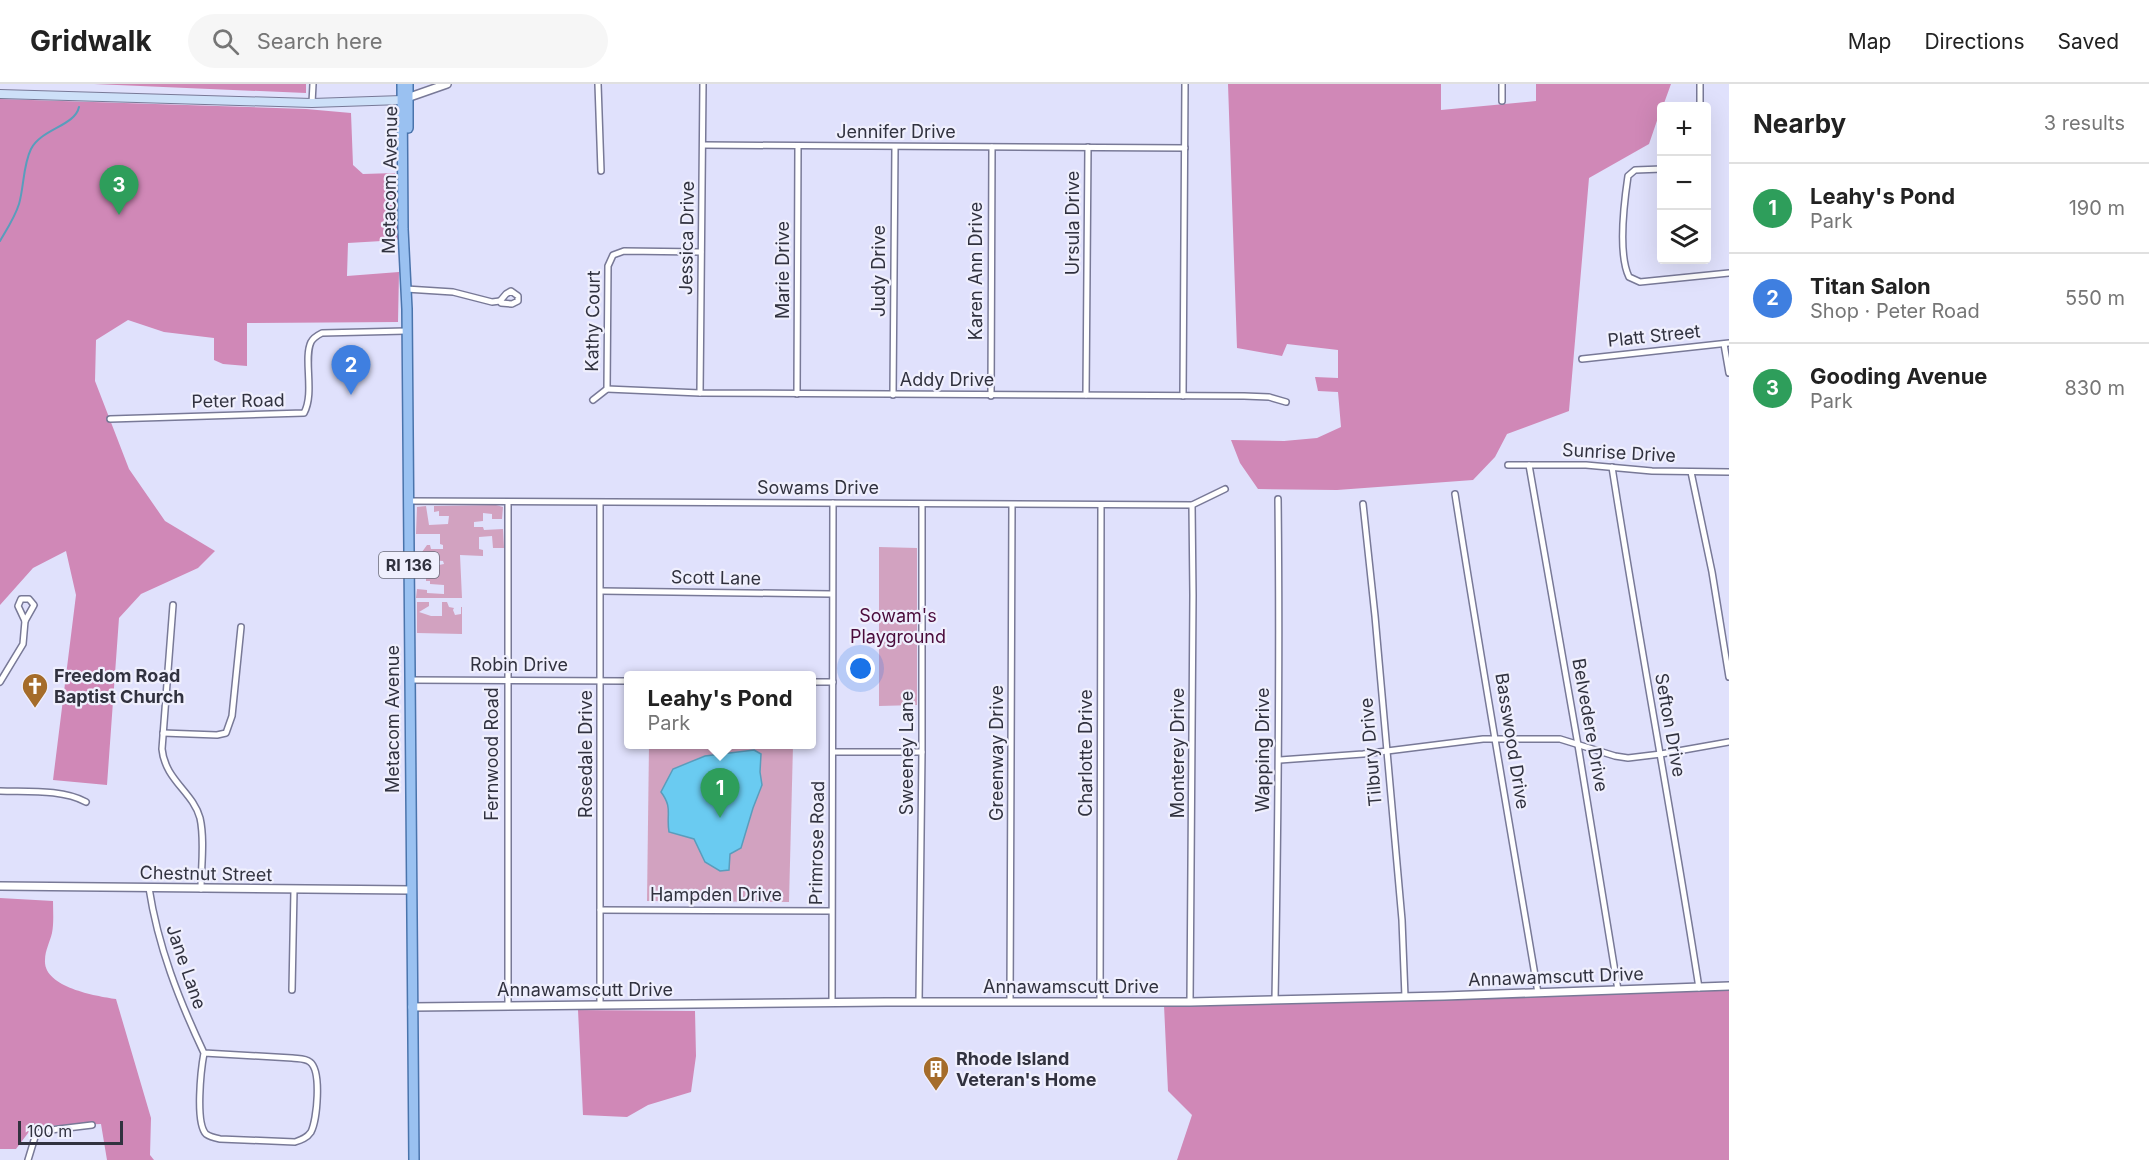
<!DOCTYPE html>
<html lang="en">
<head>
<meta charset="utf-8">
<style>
  :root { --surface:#fff; --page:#f6f6f6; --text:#222; --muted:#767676; --line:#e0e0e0; --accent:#0b8043 }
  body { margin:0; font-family:Inter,sans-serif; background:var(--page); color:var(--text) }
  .controls { position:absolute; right:18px; top:18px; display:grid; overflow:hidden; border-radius:6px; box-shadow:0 6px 24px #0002 }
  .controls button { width:54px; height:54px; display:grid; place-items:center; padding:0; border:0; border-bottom:2px solid var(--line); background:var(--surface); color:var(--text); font:30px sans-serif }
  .scale { position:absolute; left:18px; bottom:15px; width:105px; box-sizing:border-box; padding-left:6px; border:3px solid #31323f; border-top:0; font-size:16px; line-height:21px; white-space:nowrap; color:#31323f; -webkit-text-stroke:4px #efeffd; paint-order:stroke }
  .you { position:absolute; left:861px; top:585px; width:21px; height:21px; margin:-15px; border:4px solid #fff; border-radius:50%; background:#1a73e8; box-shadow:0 0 0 9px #1a73e833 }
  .badge { display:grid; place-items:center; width:39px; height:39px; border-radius:50%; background:var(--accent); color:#fff; font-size:20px; font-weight:700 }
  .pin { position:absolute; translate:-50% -50px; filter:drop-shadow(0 2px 3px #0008) }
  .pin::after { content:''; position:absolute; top:32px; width:21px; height:18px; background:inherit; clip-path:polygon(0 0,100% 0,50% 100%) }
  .popup { position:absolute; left:624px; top:587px; width:192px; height:78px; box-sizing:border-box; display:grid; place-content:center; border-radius:6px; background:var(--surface); filter:drop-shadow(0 2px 4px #0005); font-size:20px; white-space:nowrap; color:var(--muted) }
  .popup b { font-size:22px; color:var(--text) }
  .popup::after { content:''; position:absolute; left:50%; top:100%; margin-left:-12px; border:12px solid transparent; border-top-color:var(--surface) }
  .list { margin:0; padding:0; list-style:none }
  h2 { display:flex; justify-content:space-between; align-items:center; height:78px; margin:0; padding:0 24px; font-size:26px }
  h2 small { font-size:20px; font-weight:400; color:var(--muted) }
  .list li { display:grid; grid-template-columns:39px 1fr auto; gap:18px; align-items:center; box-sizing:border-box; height:90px; padding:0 24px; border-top:2px solid var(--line) }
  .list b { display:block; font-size:22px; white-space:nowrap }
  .list p { margin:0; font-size:20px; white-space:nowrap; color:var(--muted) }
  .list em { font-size:20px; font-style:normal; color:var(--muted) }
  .icon { flex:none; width:33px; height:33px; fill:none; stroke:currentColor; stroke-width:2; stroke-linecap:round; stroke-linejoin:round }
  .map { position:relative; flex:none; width:1729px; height:1076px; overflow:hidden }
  header { display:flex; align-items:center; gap:36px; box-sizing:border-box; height:84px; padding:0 30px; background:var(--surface); border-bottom:2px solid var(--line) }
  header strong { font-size:28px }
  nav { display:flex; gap:33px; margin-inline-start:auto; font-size:21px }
  .search { width:420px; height:54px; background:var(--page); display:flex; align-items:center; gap:15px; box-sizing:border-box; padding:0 21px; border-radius:33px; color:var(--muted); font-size:22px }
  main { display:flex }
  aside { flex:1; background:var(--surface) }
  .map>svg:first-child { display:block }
</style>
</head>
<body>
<header>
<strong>Gridwalk</strong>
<div class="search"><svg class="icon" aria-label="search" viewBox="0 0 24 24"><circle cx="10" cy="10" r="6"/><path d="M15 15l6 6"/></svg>Search here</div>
<nav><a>Map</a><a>Directions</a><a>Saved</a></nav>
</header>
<main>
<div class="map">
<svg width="1729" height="1076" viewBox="0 0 1729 1076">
  <rect width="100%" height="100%" fill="#e0e1fc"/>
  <g fill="#d2a2c0">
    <path d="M 496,421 L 503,423 L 502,435 L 492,435 L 492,430 L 483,429 L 483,437 L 474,438 L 474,443 L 483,443 L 484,446 L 503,445 L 504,464 L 493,464 L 492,452 L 479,453 L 479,465 L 483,466 L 483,472 L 460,471 L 462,514 L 416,514 L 417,505 L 427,506 L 427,509 L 444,510 L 444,501 L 430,500 L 430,497 L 426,497 L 426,491 L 439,492 L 439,481 L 444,480 L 443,477 L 430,476 L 430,487 L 427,487 L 424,476 L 416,473 L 416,469 L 422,468 L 427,461 L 430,461 L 431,465 L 443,465 L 443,461 L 440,460 L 440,450 L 416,450 L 417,423 L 426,422 L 429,441 L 448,440 L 449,432 L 439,432 L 439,427 L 434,428 L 434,422 Z"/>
    <path d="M 879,463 L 917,464 L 917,621 L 879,622 Z"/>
    <path d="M 417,518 L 429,518 L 429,522 L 419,528 L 431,532 L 442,532 L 442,518 L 447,518 L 449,523 L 454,524 L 453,526 L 455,531 L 461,530 L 461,523 L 462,523 L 462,550 L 417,549 Z"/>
    <path d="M 649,661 L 793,661 L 789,818 L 647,817 Z"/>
  </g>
  <g fill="#d088b7">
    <path d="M 94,0 L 306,0 L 306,9 Z"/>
    <path d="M 1228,0 L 1441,0 L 1441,26 L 1536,17 L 1536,0 L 1671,0 L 1663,22 L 1662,22 L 1649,60 L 1589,94 L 1569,327 L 1507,350 L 1495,373 L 1473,396 L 1337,406 L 1258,405 L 1240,379 L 1231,356 L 1284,357 L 1317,354 L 1341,343 L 1338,308 L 1318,307 L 1315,293 L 1338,294 L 1338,266 L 1287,260 L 1282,272 L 1237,264 Z"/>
    <path d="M 0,15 L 306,25 L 351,29 L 353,81 L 363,90 L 395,89 L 399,156 L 348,159 L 347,192 L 399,188 L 398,238 L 247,239 L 247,282 L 223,280 L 214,276 L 214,254 L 164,248 L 128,236 L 96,256 L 95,297 L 129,385 L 165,437 L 215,467 L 198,484 L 141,510 L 119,534 L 107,701 L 53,696 L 76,511 L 66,467 L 33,484 L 0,521 Z"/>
    <path d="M 0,814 L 53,817 C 53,827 54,839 52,849 C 50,858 45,866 45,876 C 43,903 95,912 116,915 L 151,1034 L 150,1071 L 154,1076 L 107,1076 L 101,1040 L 43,1042 L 31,1045 L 16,1065 L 0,1065 Z"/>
    <path d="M 1729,906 L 1729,1076 L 1177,1076 L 1192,1031 L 1168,1007 L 1164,921 Z"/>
    <path d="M 578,926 L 695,927 L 696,972 L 691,1008 L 648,1021 L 627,1033 L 583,1031 Z"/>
  </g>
  <path fill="#6acbf1" stroke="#599dbc" stroke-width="1.5" d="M 754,666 L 761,670 L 760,688 L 762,701 L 753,724 L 741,764 L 730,770 L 729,786 L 720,787 L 705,778 L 694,755 L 669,748 C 666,730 673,724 661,708 L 673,685 L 705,672 Z"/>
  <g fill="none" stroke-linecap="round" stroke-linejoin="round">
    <path stroke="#599dbc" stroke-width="2" d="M 0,157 C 7,145 15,133 19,120 C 24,103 23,81 31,65 C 41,45 75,42 79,23"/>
    <g stroke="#787997" stroke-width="8">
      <g id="minor">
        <path d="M 598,0 L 601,87"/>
        <path d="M 1502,0 L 1502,17"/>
        <path d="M 1700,0 L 1700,22"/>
        <path d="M 312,19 L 313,0"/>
        <path d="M 703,61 L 1185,64"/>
        <path d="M 1662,85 L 1635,86 L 1628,92 C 1624,119 1618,170 1629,193 L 1640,198 L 1729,189"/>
        <path d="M 406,205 L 453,208 L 492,218 L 500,217"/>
        <path d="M 511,207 L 518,212 L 518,217 L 512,220 L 501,219 L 500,217 L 506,210 Z"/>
        <path d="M 1724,260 L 1729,289"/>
        <path d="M 1582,275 L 1729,259"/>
        <path d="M 607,305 L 700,309 L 1244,312 L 1269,313 L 1286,318"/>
        <path d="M 700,309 L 703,0"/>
        <path d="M 797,310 L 798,62"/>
        <path d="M 893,311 L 895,63"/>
        <path d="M 1086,311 L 1088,63"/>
        <path d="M 991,312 L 992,63"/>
        <path d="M 1183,312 L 1185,0"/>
        <path d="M 593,316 L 607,305 L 608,182 L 613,171 L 624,167 L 701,168"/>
        <path d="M 110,335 L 304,329 C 315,309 303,275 311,258 C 313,254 318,251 322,249 L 406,247"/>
        <path d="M 1508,381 L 1586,381 L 1652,387 L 1729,388"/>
        <path d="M 1529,381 L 1578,661 L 1618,906"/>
        <path d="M 1612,383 C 1639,557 1672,730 1699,904"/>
        <path d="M 1691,388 L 1712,488 L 1729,593"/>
        <path d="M 1455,410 C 1481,577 1510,743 1538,909"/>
        <path d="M 408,417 L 1192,421 L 1225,405"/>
        <path d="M 1363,420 L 1375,532 L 1402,836 L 1405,913"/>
        <path d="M 601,507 L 831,510"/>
        <path d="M 21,515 L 29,515 L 34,521 L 25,537 L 18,522 Z"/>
        <path d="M 173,521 L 162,665 C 165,696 193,708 200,734 C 205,756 201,783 201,805"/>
        <path d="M 410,596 L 628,597"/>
        <path d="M 0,598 L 23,560 L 25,537"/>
        <path d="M 812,598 L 833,598"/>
        <path d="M 163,649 L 217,651 L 226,649 L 232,632 L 241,543"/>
        <path d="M 833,668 L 922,668"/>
        <path d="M 1280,676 L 1363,670 L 1483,655 L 1560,655 L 1615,672 L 1628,674 L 1661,670 L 1729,658"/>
        <path d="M 0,707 C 27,708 62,705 86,718"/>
        <path d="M 149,804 C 158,863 179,916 204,969 L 292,974 C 298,975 305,974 310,978 C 322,987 317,1036 311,1048 C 307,1054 301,1056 295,1058 L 220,1055 C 215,1054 210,1053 206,1050 C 195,1039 201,985 204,969"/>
        <path d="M 600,826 L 831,827"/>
        <path d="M 292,906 L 294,806"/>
        <path d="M 1275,916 C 1278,749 1280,582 1278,415"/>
        <path d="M 1010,917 L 1012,421"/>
        <path d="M 919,918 L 922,668 L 922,420"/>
        <path d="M 1100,918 L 1101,421"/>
        <path d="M 1190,918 L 1193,511 L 1192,421"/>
        <path d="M 832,919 L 833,419"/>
        <path d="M 600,920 L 600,419"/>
        <path d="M 508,921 L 508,419"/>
        <path d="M 28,1076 L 35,1053 L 42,1047 L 92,1041"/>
      </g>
    </g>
    <g stroke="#787997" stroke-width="10">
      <g id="tertiary">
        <path d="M 404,15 L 447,0"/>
        <path d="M 0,802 L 411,806"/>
        <path d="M 412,923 L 886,918 L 1190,918 L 1444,912 L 1729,902"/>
      </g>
    </g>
    <g stroke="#787997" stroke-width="10">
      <path id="secondary" d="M 0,10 L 312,19 L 402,16"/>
    </g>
    <g stroke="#4a74ac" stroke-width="12">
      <g id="primary">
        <path d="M 402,0 L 403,145 L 407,225 L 414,1076"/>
        <path d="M 408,44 L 408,0"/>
      </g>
    </g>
    <use href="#minor" stroke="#fff" stroke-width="5"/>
    <use href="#tertiary" stroke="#fff" stroke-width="7"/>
    <use href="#secondary" stroke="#cde0f8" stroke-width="8"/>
    <use href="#primary" stroke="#9ac1f1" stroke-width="9"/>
  </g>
  <defs>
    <g id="church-pin" transform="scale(1.35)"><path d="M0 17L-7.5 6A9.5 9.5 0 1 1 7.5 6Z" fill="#a56c2a" stroke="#efeffd"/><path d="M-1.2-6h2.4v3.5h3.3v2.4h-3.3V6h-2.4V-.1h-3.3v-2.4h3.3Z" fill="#fff"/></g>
    <g id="building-pin" transform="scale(1.35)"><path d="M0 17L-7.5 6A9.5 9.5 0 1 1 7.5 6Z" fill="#a56c2a" stroke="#efeffd"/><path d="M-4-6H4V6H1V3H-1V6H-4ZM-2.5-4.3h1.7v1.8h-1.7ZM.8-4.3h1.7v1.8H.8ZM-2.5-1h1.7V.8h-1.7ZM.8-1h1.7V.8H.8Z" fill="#fff"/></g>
  </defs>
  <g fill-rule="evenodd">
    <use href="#church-pin" x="35" y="602"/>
    <use href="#building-pin" x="936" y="985"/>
  </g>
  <g text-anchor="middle" stroke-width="4.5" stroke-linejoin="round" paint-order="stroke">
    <rect fill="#efeffd" stroke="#6a6b78" stroke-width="1.5" x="379" y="468" width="60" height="26" rx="4.5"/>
    <g font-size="16" font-weight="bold" fill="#31323f">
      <text x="409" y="487">RI 136</text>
    </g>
    <g font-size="18" fill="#31323f" stroke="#efeffd">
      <text x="896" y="54">Jennifer Drive</text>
      <text transform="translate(390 96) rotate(-89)" y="6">Metacom Avenue</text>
      <text transform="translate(1073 139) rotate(-90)" y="6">Ursula Drive</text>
      <text transform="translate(687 154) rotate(-89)" y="6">Jessica Drive</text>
      <text transform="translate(783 186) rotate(-90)" y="6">Marie Drive</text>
      <text transform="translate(879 187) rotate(-90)" y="6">Judy Drive</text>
      <text transform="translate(976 187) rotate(-90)" y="6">Karen Ann Drive</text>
      <text transform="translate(593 237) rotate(-89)" y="6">Kathy Court</text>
      <text transform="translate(1654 252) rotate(-6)" y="6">Platt Street</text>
      <text x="947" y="302">Addy Drive</text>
      <text transform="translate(238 317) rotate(-1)" y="6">Peter Road</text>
      <text transform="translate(1619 369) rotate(3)" y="6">Sunrise Drive</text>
      <text x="818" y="410">Sowams Drive</text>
      <text transform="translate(716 494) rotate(1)" y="6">Scott Lane</text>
      <text x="519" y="587">Robin Drive</text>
      <text transform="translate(393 635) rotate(-90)" y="6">Metacom Avenue</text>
      <text transform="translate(1590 641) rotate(80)" y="6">Belvedere Drive</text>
      <text transform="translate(1670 641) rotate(80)" y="6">Sefton Drive</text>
      <text transform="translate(1512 657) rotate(81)" y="6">Basswood Drive</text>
      <text transform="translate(1263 666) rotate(-90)" y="6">Wapping Drive</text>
      <text transform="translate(1371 668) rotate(-95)" y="6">Tilbury Drive</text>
      <text transform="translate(907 669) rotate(-90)" y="6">Sweeney Lane</text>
      <text transform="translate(997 669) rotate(-90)" y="6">Greenway Drive</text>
      <text transform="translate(1086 669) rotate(-90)" y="6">Charlotte Drive</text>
      <text transform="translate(1178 669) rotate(-90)" y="6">Monterey Drive</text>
      <text transform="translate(492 670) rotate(-90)" y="6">Fernwood Road</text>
      <text transform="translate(586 670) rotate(-90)" y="6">Rosedale Drive</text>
      <text transform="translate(817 759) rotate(-89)" y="6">Primrose Road</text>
      <text transform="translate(206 790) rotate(1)" y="6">Chestnut Street</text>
      <text x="716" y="817">Hampden Drive</text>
      <text transform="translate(186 883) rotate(71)" y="6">Jane Lane</text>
      <text transform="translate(1556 893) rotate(-2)" y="6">Annawamscutt Drive</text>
      <text x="1071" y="909">Annawamscutt Drive</text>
      <text x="585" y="912">Annawamscutt Drive</text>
    </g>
    <g font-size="18" fill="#4a0a3a" stroke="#efeffd">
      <text x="898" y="538">Sowam's<tspan x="898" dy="21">Playground</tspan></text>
    </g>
    <g font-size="18" font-weight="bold" fill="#31323f" stroke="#efeffd" text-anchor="start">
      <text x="54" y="598">Freedom Road<tspan x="54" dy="21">Baptist Church</tspan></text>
      <text x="956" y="981">Rhode Island<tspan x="956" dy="21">Veteran's Home</tspan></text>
    </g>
  </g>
</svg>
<div class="controls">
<button>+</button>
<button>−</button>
<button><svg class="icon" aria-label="layers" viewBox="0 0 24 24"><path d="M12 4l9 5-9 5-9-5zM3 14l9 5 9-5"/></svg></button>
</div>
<div class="scale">100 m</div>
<div class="you"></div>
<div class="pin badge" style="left:720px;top:734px;background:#2e9e5b">1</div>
<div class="popup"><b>Leahy's Pond</b>Park</div>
<div class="pin badge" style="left:351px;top:311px;background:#3f7fe0">2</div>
<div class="pin badge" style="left:119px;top:131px;background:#2e9e5b">3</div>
</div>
<aside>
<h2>Nearby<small>3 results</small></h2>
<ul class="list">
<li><span class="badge" style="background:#2e9e5b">1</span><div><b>Leahy's Pond</b><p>Park</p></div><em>190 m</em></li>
<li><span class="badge" style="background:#3f7fe0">2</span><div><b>Titan Salon</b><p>Shop · Peter Road</p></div><em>550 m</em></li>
<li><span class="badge" style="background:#2e9e5b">3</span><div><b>Gooding Avenue</b><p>Park</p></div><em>830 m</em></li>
</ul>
</aside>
</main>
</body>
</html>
